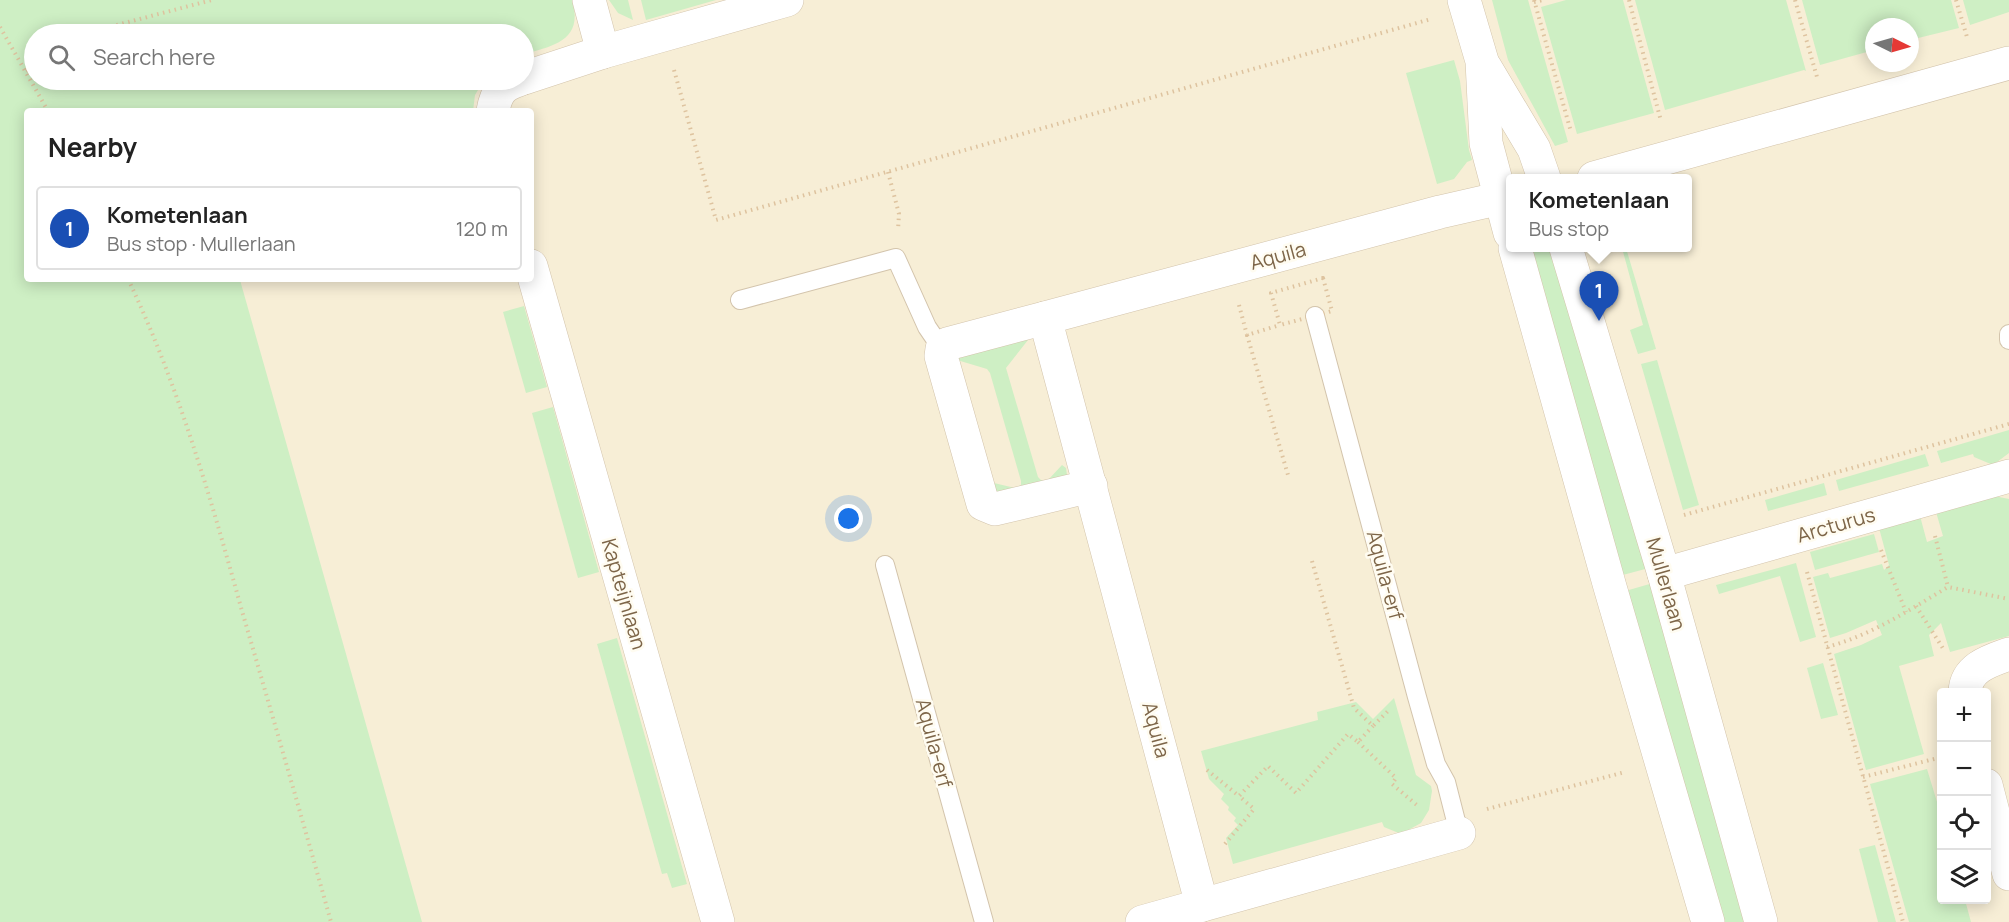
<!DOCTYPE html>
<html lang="en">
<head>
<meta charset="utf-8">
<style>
  :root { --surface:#fff; --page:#f2f2f2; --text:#222; --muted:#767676; --line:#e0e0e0; --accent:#815130 }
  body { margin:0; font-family:Manrope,sans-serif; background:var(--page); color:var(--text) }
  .controls { position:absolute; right:18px; bottom:18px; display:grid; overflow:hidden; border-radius:6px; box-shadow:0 3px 15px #0003 }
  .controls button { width:54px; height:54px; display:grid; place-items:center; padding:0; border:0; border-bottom:2px solid var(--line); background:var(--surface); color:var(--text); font:30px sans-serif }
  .compass { position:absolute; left:1865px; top:18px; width:54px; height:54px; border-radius:50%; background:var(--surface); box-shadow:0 3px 15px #0003; rotate:95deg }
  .you { position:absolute; left:849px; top:519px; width:21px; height:21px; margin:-15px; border:4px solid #fff; border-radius:50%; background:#1a73e8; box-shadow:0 0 0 9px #1a73e833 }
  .badge { display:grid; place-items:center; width:39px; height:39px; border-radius:50%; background:var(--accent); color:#fff; font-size:20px; font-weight:700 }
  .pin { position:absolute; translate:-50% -50px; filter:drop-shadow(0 2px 3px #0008) }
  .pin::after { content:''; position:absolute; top:32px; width:21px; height:18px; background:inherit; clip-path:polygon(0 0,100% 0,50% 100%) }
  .popup { position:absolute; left:1506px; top:174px; width:186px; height:78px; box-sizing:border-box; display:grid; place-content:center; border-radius:6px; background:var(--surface); filter:drop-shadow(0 2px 4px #0005); font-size:20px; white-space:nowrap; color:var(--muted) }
  .popup b { font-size:22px; color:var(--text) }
  .popup::after { content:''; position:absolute; left:50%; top:100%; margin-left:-12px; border:12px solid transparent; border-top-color:var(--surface) }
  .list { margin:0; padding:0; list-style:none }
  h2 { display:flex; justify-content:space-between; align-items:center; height:78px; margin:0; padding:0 24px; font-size:26px }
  h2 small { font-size:20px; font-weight:400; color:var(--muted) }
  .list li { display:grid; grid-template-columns:39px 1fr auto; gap:18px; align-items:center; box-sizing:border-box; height:84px; margin:0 12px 12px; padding:0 12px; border:2px solid var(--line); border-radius:6px }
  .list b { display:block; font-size:22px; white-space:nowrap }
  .list p { margin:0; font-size:20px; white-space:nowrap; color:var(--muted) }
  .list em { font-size:20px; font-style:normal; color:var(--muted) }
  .icon { flex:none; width:33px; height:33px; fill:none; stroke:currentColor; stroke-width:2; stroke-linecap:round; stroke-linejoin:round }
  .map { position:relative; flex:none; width:2009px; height:922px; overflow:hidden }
  .search { position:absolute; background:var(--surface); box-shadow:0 3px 15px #0003; left:24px; top:24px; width:510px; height:66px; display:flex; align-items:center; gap:15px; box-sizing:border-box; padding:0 21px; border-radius:33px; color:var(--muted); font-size:22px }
  .panel { position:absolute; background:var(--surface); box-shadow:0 3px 15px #0003; left:24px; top:108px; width:510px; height:174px; border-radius:6px }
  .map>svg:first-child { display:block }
</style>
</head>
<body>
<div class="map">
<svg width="2009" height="922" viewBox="0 0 2009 922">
  <rect width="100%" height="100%" fill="#fffae9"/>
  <path fill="#f7eed6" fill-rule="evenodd" d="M 0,0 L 2009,0 L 2009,922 L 0,922 ZM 1874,27 L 1910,27 L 1910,63 L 1874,63 ZM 34,34 L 524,34 L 524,80 L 34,80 ZM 27,111 L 531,111 L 531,279 L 27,279 ZM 1510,178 L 1688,178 L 1688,248 L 1510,248 ZM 1942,692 L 1986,692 L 1986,900 L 1942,900 Z"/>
  <g fill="#ceefc4">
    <path d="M 0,0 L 572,0 C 584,40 554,46 524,54 L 524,34 L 34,34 L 34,80 L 484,80 L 475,95 L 473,111 L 27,111 L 27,279 L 242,279 L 240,280 L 422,922 L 0,922 Z"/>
    <path d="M 609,0 L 628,0 L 633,20 L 618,13 Z"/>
    <path d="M 641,0 L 716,0 L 646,20 Z"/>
    <path d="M 1492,0 L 1528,0 L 1568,142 L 1555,146 L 1508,60 Z"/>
    <path d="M 1566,0 L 1623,0 L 1654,113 L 1577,134 L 1541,7 Z"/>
    <path d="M 1635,0 L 1786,0 L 1806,71 L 1804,70 L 1665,110 Z"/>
    <path d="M 1802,0 L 1951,0 L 1959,28 L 1910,40 L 1910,27 L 1874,27 L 1874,50 L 1820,65 Z"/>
    <path d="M 1963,0 L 2009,0 L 2009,12 L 1970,25 Z"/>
    <path d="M 1454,60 L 1460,81 L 1469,150 L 1472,160 L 1467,162 L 1454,179 L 1437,184 L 1406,73 Z"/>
    <path d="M 1540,248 L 1556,248 L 1649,568 L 1619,576 L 1525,250 Z"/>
    <path d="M 1622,248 L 1626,248 L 1656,349 L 1638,354 L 1630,330 L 1643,325 Z"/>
    <path d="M 524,306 L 547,387 L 526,393 L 503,312 Z"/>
    <path d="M 1029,337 L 1028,340 L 1006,368 L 1038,477 L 1041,480 L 1048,480 L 1062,465 L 1066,468 L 1067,475 L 1000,498 L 992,485 L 994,483 L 1015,488 L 1021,485 L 1021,481 L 990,373 L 987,369 L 957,360 L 956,355 Z"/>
    <path d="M 1657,360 L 1699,505 L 1683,510 L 1641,364 Z"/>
    <path d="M 553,407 L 599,572 L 578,578 L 532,413 Z"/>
    <path d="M 2009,430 L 2009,453 L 1993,465 L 1974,457 L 1973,454 L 1941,463 L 1937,451 Z"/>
    <path d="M 1925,454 L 1929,466 L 1839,491 L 1836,480 Z"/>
    <path d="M 1824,483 L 1827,495 L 1768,511 L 1765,500 Z"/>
    <path d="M 1994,496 L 2009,499 L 2009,636 L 1950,652 L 1941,623 L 1929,635 L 1934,656 L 1899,666 L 1924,754 L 1866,770 L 1834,654 L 1861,645 L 1882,635 L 1876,620 L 1846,633 L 1830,638 L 1813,577 L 1828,573 L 1830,578 L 1882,564 L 1884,570 L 1889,565 L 1879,528 L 1920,516 L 1927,542 L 1943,536 L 1936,512 Z"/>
    <path d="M 1874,534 L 1879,552 L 1815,570 L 1810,552 Z"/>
    <path d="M 1796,563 L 1816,637 L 1800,642 L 1780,576 L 1719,594 L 1716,585 Z"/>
    <path d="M 1653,583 L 1751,922 L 1712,922 L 1622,592 Z"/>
    <path d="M 617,638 L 687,884 L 672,888 L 667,873 L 662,874 L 597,644 Z"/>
    <path d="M 1823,663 L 1838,715 L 1821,719 L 1807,668 Z"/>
    <path d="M 1394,698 L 1416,775 L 1431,786 L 1432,791 L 1429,810 L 1421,823 L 1401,834 L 1384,827 L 1382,822 L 1233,864 L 1226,838 L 1238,825 L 1234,821 L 1236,818 L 1228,810 L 1229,807 L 1221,799 L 1224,794 L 1209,779 L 1201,751 L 1318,720 L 1317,712 L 1356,702 L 1373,719 Z"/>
    <path d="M 1927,769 L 1941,815 L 1942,900 L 1965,900 L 1971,922 L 1909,922 L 1870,784 Z"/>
    <path d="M 1875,845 L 1896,922 L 1878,922 L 1859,849 Z"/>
  </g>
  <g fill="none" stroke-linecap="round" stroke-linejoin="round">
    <g stroke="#d3c4ac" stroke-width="20">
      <g id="lane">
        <path d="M 740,300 L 896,258 L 927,327 L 942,349"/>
        <path d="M 1315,316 L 1417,697 L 1436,764 L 1446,782 L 1459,833"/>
        <path d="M 2009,334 L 2009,340"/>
        <path d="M 885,565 L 984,922"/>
      </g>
    </g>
    <g stroke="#d3c4ac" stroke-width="34">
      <g id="street">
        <path d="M 589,0 L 603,52"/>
        <path d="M 1464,0 L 1482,61 L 1486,143 L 1510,233"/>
        <path d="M 1485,67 L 1534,149 L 1544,178"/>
        <path d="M 524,78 L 603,52 L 787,0"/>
        <path d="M 493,111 C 496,93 502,85 519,80"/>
        <path d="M 1594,178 L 2009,63"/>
        <path d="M 1515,248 L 1610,587 L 1708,922"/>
        <path d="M 1566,248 L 1664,574 L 1761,922"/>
        <path d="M 531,266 L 718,922"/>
        <path d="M 1045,318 L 947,344 L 942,349 L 941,356 L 983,504 L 995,509 L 1091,486"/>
        <path d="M 1664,574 L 2009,476"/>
        <path d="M 1965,692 C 1966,668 1989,661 2009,654"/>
        <path d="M 1986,785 L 2009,874"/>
        <path d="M 1202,905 L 1045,318 L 1440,212 L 1510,196"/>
        <path d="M 1142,922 L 1459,833"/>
      </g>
    </g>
    <g stroke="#dec39f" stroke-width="4" stroke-dasharray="1.5 4.5" stroke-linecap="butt">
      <path d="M 1534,0 L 1571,132"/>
      <path d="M 1629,0 L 1661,121"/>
      <path d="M 1795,0 L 1817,77"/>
      <path d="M 1956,0 L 1967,37"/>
      <path d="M 1534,2 L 1543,0"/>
      <path d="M 0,27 L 48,111"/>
      <path d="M 88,34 L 94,31 L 212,0"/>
      <path d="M 674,70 L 716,220 L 1431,19"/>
      <path d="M 26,71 L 34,66"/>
      <path d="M 888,172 L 899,214 L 898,230"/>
      <path d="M 1323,278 L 1332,311 L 1280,325 L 1271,293 Z"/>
      <path d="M 128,279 C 178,384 211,499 242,611 C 272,714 302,818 331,922"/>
      <path d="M 1239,305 L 1247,335 L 1280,325"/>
      <path d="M 1247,335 L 1288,475"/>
      <path d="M 1684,515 L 2009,424"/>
      <path d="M 1935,536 L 1948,587"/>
      <path d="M 1881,550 L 1906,612"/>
      <path d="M 1312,561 L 1354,708 L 1373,726 L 1388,711"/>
      <path d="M 1807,572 L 1903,922"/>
      <path d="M 1916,606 L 1944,650"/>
      <path d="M 1827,647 C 1872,635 1909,610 1948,587 L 2009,599"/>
      <path d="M 1358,742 L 1396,778 L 1392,784 L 1418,806"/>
      <path d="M 1207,770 L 1239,796"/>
      <path d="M 1863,777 L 1942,757"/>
      <path d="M 1487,809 L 1625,772"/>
      <path d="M 1225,844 L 1254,809 L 1239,796 L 1268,766 L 1296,793 L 1348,734 L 1358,742 L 1373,726"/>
    </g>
    <use href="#lane" stroke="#fff" stroke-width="18"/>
    <use href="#street" stroke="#fff" stroke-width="33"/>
  </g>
  <g text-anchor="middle" stroke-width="5" stroke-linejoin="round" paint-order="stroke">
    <g font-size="20" fill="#7d6548" stroke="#fffcf1">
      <text transform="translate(1278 256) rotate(-15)" y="7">Aquila</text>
      <text transform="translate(1836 525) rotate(-16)" y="7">Arcturus</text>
      <text transform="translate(1385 575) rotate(75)" y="7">Aquila-erf</text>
      <text transform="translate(1666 584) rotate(74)" y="7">Mullerlaan</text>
      <text transform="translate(624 594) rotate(74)" y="7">Kapteijnlaan</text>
      <text transform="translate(1156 730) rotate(75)" y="7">Aquila</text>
      <text transform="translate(934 743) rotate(75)" y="7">Aquila-erf</text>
    </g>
  </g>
</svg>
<div class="controls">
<button>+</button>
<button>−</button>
<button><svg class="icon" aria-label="locate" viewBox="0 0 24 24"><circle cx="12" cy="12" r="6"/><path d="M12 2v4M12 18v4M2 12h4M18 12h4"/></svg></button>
<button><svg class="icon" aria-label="layers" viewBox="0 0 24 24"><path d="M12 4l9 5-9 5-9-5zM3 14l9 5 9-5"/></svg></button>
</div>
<svg class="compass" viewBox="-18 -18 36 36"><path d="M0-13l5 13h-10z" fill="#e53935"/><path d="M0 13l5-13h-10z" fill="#767676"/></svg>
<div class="you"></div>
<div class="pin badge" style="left:1599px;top:321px;background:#1a4fb4">1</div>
<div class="popup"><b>Kometenlaan</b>Bus stop</div>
<div class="search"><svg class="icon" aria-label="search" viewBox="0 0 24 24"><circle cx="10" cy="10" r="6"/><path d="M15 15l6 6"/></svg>Search here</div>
<section class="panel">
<h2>Nearby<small></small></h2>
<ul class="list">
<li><span class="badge" style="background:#1a4fb4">1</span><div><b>Kometenlaan</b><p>Bus stop · Mullerlaan</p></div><em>120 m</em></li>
</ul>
</section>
</div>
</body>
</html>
